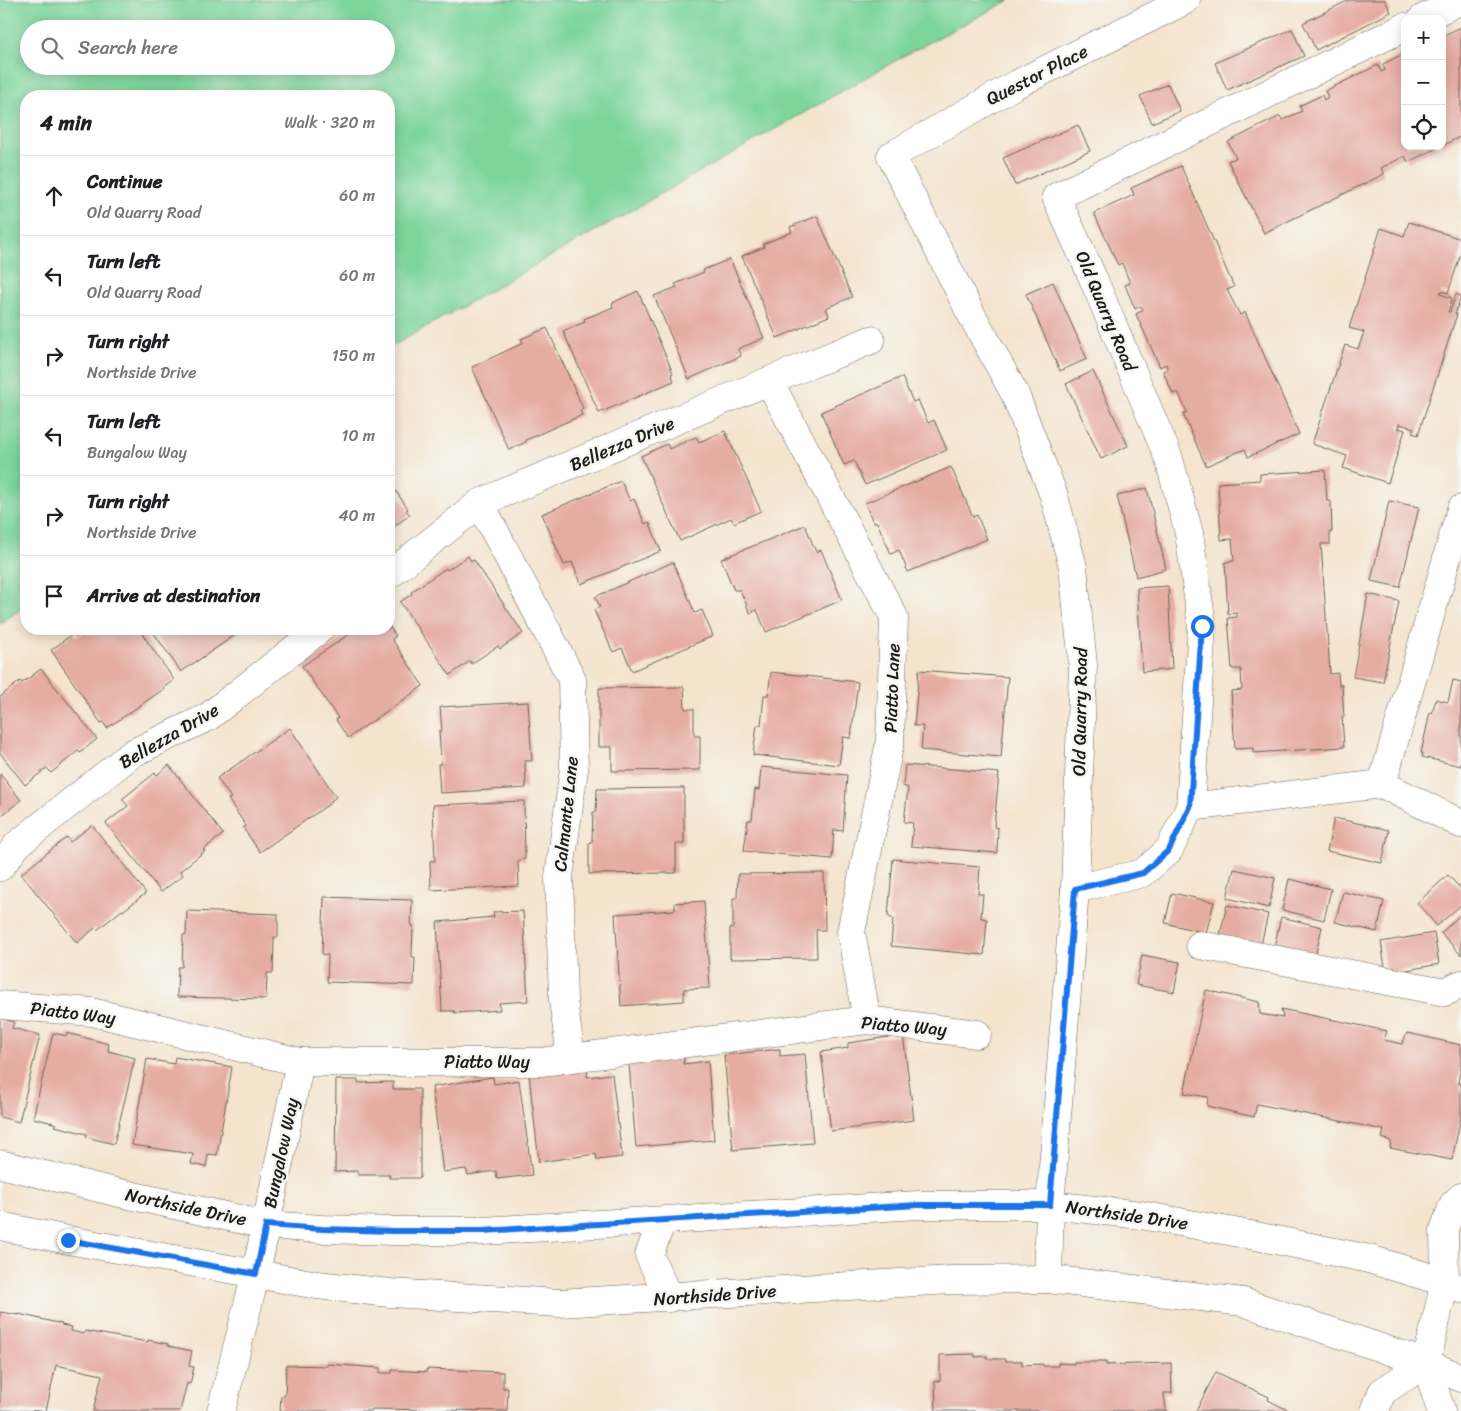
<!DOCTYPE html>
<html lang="en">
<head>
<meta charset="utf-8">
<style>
  :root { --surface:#fff; --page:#f2f2f2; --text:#202124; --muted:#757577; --line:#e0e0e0 }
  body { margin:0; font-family:Sriracha,sans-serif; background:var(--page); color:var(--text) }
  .controls { position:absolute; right:15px; top:15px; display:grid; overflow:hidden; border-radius:10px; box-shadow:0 2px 12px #0003 }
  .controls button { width:45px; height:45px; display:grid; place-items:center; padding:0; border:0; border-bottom:1px solid var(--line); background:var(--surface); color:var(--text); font:25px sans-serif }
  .stop { position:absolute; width:15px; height:15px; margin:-11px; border:4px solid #1a73e8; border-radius:50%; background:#fff }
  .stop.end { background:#1a73e8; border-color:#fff; box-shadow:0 1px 5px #0008 }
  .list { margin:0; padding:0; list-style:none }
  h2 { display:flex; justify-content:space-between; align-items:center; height:65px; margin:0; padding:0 20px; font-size:21px }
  h2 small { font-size:16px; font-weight:400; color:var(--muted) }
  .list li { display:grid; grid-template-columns:32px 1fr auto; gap:15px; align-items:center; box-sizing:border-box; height:80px; padding:0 20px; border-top:1px solid var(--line) }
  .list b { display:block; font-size:19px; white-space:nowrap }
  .list p { margin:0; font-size:16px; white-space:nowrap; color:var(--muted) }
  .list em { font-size:16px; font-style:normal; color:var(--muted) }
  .icon { flex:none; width:28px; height:28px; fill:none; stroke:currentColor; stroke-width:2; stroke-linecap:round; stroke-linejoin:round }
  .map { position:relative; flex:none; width:1461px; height:1411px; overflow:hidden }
  .search { position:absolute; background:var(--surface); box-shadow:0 2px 12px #0003; left:20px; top:20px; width:375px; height:55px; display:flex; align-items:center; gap:12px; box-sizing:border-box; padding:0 18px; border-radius:28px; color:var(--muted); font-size:19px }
  .panel { position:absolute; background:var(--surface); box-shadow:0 2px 12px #0003; left:20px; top:90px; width:375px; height:545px; border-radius:20px }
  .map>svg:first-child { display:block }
</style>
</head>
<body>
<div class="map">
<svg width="1461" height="1411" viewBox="0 0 1461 1411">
  <rect width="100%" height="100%" fill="#f6f6f2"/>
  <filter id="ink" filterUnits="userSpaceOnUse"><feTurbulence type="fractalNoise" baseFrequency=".02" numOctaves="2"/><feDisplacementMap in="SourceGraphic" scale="10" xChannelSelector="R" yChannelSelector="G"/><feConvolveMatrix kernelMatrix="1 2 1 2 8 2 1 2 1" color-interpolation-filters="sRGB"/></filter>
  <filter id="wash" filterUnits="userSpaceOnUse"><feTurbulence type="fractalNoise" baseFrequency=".0096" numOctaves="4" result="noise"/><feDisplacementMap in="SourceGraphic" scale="20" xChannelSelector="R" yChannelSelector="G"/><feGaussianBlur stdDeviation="1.12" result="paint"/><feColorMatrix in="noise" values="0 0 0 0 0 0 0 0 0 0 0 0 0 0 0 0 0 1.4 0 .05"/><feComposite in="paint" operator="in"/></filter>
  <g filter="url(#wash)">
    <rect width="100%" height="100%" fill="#f4e4ce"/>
    <path fill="#7dd59b" stroke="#4c785c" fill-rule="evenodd" d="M 0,0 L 1010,0 L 909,53 L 389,348 L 389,96 L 26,96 L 26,605 L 0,624 ZM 29,29 L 386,29 L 386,66 L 29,66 Z"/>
    <g id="blocks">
      <g fill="#e5aca2">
        <path d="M 1349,0 L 1385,0 L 1391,12 L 1316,50 L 1303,23 Z"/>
        <path d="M 1461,27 L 1461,136 L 1442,146 L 1442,36 Z"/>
        <path d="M 1292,29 L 1304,56 L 1227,90 L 1215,63 Z"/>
        <path d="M 1405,53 L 1405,146 L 1441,146 L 1408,162 L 1405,156 L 1381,168 L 1384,174 L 1264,233 L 1228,161 L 1236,158 L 1228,142 L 1280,116 L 1282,120 L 1302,111 L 1299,106 L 1322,95 L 1324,100 L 1328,97 L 1325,91 L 1378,65 L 1381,72 L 1385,70 L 1383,64 Z"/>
        <path d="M 1168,84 L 1180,111 L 1152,123 L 1140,96 Z"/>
        <path d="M 1078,125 L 1090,151 L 1015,185 L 1003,158 Z"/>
        <path d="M 1181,166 L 1234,287 L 1227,290 L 1240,315 L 1245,312 L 1299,434 L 1248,457 L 1245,449 L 1206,466 L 1183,414 L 1187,412 L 1178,392 L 1173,394 L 1163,371 L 1168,369 L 1166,364 L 1160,367 L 1136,314 L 1143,310 L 1141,306 L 1135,309 L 1125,285 L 1130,283 L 1122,263 L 1118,265 L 1094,213 L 1134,195 L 1131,188 Z"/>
        <path d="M 817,216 L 852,297 L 826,308 L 829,316 L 777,338 L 742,256 L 764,247 L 763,244 L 792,232 L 790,227 Z"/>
        <path d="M 1409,222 L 1461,239 L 1461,253 L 1448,293 L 1441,291 L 1440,294 L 1452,298 L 1448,312 L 1450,312 L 1456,294 L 1461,296 L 1455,314 L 1457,314 L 1418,435 L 1412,433 L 1414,428 L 1399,424 L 1398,428 L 1405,430 L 1388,483 L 1343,468 L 1347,456 L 1312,444 L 1345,345 L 1358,349 L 1364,332 L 1349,328 L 1381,228 L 1404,236 Z"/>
        <path d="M 730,259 L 764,338 L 738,349 L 741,356 L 689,379 L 654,296 L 677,287 L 675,284 L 704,272 L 703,270 Z"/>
        <path d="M 1053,282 L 1087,359 L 1060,371 L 1026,294 Z"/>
        <path d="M 638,291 L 673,373 L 671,374 L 674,381 L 599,413 L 563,331 L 585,322 L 584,319 L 613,307 L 612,303 Z"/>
        <path d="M 547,328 L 583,408 L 580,410 L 582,415 L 526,440 L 526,442 L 509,450 L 472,367 L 523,343 L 521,339 Z"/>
        <path d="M 1093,371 L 1128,446 L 1101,459 L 1066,384 Z"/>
        <path d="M 902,377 L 913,402 L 918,400 L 928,423 L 934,420 L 947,450 L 865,485 L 854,461 L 844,465 L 821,412 Z"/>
        <path d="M 725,431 L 761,511 L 734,523 L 731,518 L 680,541 L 641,456 L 667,444 L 669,449 L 696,437 L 699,442 Z"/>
        <path d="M 951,467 L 973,517 L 977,515 L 987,539 L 908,572 L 899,550 L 891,554 L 877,522 L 873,522 L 865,503 Z"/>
        <path d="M 1325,470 L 1327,501 L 1331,501 L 1332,532 L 1330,532 L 1330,544 L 1321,544 L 1330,674 L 1338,673 L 1339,685 L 1342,685 L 1344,717 L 1342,717 L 1344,747 L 1253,753 L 1253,748 L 1235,749 L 1231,691 L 1242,690 L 1241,669 L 1232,669 L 1228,618 L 1237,617 L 1237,613 L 1228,614 L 1225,562 L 1234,561 L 1232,539 L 1221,540 L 1218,483 L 1260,480 L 1260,474 Z"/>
        <path d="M 389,481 L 408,509 L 406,510 L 410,515 L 389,530 Z"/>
        <path d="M 621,481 L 630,501 L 634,499 L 645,524 L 649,522 L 661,551 L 581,584 L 572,562 L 564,565 L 542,514 Z"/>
        <path d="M 1147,488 L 1166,569 L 1136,577 L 1117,496 Z"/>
        <path d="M 1389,501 L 1419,507 L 1400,587 L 1371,581 Z"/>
        <path d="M 805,525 L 816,552 L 821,550 L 842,600 L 766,632 L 757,610 L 750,613 L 740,590 L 734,590 L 721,559 Z"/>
        <path d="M 468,556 L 471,561 L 474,560 L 523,633 L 500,649 L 498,646 L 471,664 L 470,661 L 450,675 L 400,602 L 412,594 L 411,592 L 446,568 L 447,570 Z"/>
        <path d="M 673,562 L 695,613 L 702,610 L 713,636 L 632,671 L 622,648 L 613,652 L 594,610 L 600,607 L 595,597 Z"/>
        <path d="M 1168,586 L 1172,669 L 1142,672 L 1137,588 Z"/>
        <path d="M 1368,594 L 1399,601 L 1383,682 L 1353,677 Z"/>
        <path d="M 389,626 L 396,636 L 392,639 L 423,686 L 348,738 L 336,720 L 338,718 L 302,666 L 357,629 L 389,629 Z"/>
        <path d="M 88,629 L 139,629 L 174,680 L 163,688 L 164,689 L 107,728 L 103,722 L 101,723 L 51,650 L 74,633 L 76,637 Z"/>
        <path d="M 151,629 L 244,629 L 181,672 Z"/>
        <path d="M 41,669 L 97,739 L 80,753 L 78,751 L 51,773 L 47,768 L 25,785 L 0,753 L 0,697 L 20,681 L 22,683 Z"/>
        <path d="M 919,670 L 1008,677 L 1001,757 L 921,750 L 923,726 L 914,726 Z"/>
        <path d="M 771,672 L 858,682 L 851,738 L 843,737 L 839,765 L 753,755 L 757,725 L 761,725 L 764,695 L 768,695 Z"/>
        <path d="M 1453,680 L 1461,682 L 1461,766 L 1422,757 L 1423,753 L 1421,753 L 1430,712 L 1432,713 L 1436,699 L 1448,702 Z"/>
        <path d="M 684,687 L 685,709 L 694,709 L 694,736 L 700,736 L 700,770 L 612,771 L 612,747 L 599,747 L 599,688 Z"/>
        <path d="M 528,702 L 532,761 L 525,761 L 526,788 L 440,793 L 438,764 L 441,764 L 439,731 L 442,731 L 440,707 Z"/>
        <path d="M 290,728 L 336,797 L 331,801 L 332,802 L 260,852 L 243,828 L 246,826 L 228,799 L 231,798 L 217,778 Z"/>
        <path d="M 169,765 L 223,834 L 203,850 L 205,851 L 180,871 L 183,875 L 161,892 L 106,823 L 128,806 L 122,799 L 155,773 L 157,775 Z"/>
        <path d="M 905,765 L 999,773 L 994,827 L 998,828 L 997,853 L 911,846 L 913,823 L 904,822 L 908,788 L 903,786 Z"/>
        <path d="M 761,767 L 847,775 L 843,831 L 834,830 L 832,859 L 744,851 L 748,820 L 752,820 L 755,789 L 759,790 Z"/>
        <path d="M 0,774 L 21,800 L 0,817 Z"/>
        <path d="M 684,788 L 684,844 L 676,844 L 676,873 L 589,874 L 589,843 L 592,842 L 593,812 L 596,812 L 597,789 Z"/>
        <path d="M 524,801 L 525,859 L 518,860 L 519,886 L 431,890 L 430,861 L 435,861 L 433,805 Z"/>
        <path d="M 1334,818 L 1389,830 L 1382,863 L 1327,851 Z"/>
        <path d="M 92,825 L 146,893 L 123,911 L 122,910 L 97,930 L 95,928 L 77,943 L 21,874 L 67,837 L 70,842 Z"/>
        <path d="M 893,859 L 980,867 L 978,894 L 983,894 L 981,918 L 987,919 L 984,955 L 891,946 L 893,919 L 888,916 Z"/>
        <path d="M 1234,869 L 1275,878 L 1269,908 L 1227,898 Z"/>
        <path d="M 824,873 L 825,930 L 816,930 L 817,958 L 730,959 L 730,928 L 733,928 L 733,898 L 737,898 L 738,874 Z"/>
        <path d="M 1448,875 L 1461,889 L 1461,905 L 1437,926 L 1417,903 Z"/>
        <path d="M 1289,879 L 1331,889 L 1324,920 L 1282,910 Z"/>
        <path d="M 1343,892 L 1384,901 L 1377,932 L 1335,922 Z"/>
        <path d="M 1172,893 L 1214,902 L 1206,933 L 1165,923 Z"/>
        <path d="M 324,897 L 412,900 L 411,925 L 413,925 L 412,957 L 415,957 L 414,985 L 327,982 L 328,955 L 322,954 Z"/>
        <path d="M 704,901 L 710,988 L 684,989 L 684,1001 L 621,1006 L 615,914 L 675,910 L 675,903 Z"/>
        <path d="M 1227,905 L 1268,914 L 1261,945 L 1220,935 Z"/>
        <path d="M 187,911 L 278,914 L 278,937 L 274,937 L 273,973 L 267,973 L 266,999 L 177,997 L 178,967 L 182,967 L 183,935 L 186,935 Z"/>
        <path d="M 523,911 L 528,1001 L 499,1003 L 500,1010 L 455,1013 L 454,1011 L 442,1011 L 437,922 L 494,917 L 493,912 Z"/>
        <path d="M 1461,914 L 1461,955 L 1441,933 Z"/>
        <path d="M 1281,917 L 1322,927 L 1315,957 L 1274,947 Z"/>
        <path d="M 1434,933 L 1439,964 L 1386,974 L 1381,942 Z"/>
        <path d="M 1142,955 L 1180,962 L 1174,992 L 1136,985 Z"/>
        <path d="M 1206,990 L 1259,1002 L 1260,1014 L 1283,1018 L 1281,1009 L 1387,1031 L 1384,1040 L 1402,1044 L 1407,1033 L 1461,1045 L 1461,1066 L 1458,1083 L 1461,1084 L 1461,1117 L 1452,1160 L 1390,1148 L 1391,1141 L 1382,1138 L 1384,1130 L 1257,1104 L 1254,1117 L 1207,1106 L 1208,1097 L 1184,1093 Z"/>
        <path d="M 0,1018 L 14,1022 L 12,1028 L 40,1035 L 19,1122 L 0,1117 Z"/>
        <path d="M 53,1033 L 67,1036 L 67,1033 L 109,1044 L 108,1051 L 135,1058 L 114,1144 L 86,1137 L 87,1134 L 55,1126 L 57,1124 L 33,1118 Z"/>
        <path d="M 903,1035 L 914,1120 L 831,1131 L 821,1052 L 848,1048 L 848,1043 Z"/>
        <path d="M 780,1049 L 780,1056 L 805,1054 L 813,1143 L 733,1150 L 724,1055 Z"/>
        <path d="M 685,1053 L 683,1064 L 708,1061 L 714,1140 L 636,1147 L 629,1064 L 641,1063 L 643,1057 Z"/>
        <path d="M 175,1057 L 232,1067 L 217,1155 L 208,1154 L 206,1167 L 191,1164 L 193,1154 L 132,1145 L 147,1059 L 174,1064 Z"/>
        <path d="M 588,1068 L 587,1077 L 612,1074 L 622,1157 L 597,1160 L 596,1154 L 539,1162 L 529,1075 Z"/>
        <path d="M 493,1077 L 494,1084 L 519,1080 L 532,1175 L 497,1179 L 496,1171 L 468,1175 L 466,1169 L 443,1172 L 432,1087 Z"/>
        <path d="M 336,1080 L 358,1080 L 358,1083 L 393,1082 L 393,1089 L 420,1089 L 420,1178 L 389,1178 L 390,1175 L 358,1175 L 358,1171 L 335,1172 Z"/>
        <path d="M 0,1312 L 19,1315 L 19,1314 L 62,1324 L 61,1325 L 72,1327 L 71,1331 L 84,1334 L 85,1331 L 148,1342 L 148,1340 L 168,1344 L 168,1346 L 192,1351 L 189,1366 L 194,1367 L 190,1384 L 187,1383 L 180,1411 L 93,1411 L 102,1375 L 56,1365 L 46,1411 L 0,1410 Z"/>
        <path d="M 975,1354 L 975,1357 L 987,1356 L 987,1359 L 1006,1359 L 1006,1361 L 1022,1361 L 1022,1365 L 1043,1364 L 1043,1366 L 1058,1366 L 1058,1363 L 1074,1364 L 1074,1362 L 1106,1362 L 1106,1365 L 1171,1363 L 1172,1393 L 1164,1393 L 1166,1411 L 936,1411 L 935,1381 L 940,1381 L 940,1355 Z"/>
        <path d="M 327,1364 L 380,1368 L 380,1373 L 392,1373 L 392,1370 L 427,1372 L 426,1369 L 503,1372 L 503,1388 L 508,1388 L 507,1411 L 372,1409 L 371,1411 L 280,1411 L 281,1396 L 285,1396 L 286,1365 L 327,1366 Z"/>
        <path d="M 1216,1372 L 1269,1397 L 1268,1400 L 1290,1411 L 1196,1411 Z"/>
      </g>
    </g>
  </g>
  <g filter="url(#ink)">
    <use href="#blocks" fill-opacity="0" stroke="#68625a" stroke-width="1"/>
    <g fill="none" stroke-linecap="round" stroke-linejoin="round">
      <g stroke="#68625a" stroke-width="29">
        <g id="minor">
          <path d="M 1422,19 L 1461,0"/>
          <path d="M 769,381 L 894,617 L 890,742 L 851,932 L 867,1020"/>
          <path d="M 480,503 L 572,679 L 574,769 L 559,877 L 563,1000 L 571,1057"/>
          <path d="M 389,575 L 480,503 L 769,381 L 871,340"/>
          <path d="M 1382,784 L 1461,509"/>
          <path d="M 1190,807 L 1382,784 L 1461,824"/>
          <path d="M 0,867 L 18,844 L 133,753 L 208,717 L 320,629"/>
          <path d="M 1075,889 L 1143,873 L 1169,850 L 1190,807 L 1202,626 L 1189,533 L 1169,459 L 1093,278 L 1056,197 L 1405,27"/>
          <path d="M 1200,945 L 1445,992 L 1461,984"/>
          <path d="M 0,1005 L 92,1012 L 300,1062 L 541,1062 L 867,1020 L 977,1034"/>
          <path d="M 1048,1279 L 1050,1205 L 1075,889 L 1083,665 L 1073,567 L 1054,496 L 1015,394 L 969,310 L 891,156 L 1015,85 L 1186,0"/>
          <path d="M 221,1411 L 256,1273 L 300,1062"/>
          <path d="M 1375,1411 L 1382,1392 L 1426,1363"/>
          <path d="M 1441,1411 L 1426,1363 L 1445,1282 L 1444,1230 L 1453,1205 L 1461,1197"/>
        </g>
      </g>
      <g stroke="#68625a" stroke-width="29">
        <g id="tertiary">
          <path d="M 0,1164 L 111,1191 L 266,1225 L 322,1229 L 394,1231 L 482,1231 L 918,1205 L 1050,1205 L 1141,1215 L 1256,1236 L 1369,1259 L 1445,1282 L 1461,1289"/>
          <path d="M 662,1221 L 649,1255 L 669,1298"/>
          <path d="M 0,1226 L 68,1240 L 317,1285 L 390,1293 L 559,1303 L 951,1280 L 1048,1279 L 1243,1302 L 1426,1363 L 1461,1378"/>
        </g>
      </g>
      <use href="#minor" stroke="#fff" stroke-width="28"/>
      <use href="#tertiary" stroke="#fff" stroke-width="28"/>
    </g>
  </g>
  <g fill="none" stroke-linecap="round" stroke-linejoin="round" filter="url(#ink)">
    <path stroke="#1a73e8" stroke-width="6" d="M 68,1240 L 256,1274 L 266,1225 L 322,1229 L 394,1231 L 482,1231 L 918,1205 L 1050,1205 L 1075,889 L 1143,873 L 1169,850 L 1190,807 L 1202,626"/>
  </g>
  <g text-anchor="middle" stroke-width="5" stroke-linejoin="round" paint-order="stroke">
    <g font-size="18" fill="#1c1c1c" stroke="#f6f6f2">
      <text transform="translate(1037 75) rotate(-27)" y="6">Questor Place</text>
      <text transform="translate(1106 311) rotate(67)" y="6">Old Quarry Road</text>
      <text transform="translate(622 444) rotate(-23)" y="6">Bellezza Drive</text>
      <text transform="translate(892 688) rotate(-88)" y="6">Piatto Lane</text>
      <text transform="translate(1080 712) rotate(-89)" y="6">Old Quarry Road</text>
      <text transform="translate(169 736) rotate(-30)" y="6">Bellezza Drive</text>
      <text transform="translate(566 814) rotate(-84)" y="6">Calmante Lane</text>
      <text transform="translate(73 1013) rotate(7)" y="6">Piatto Way</text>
      <text transform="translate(904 1026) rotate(5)" y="6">Piatto Way</text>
      <text x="487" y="1068">Piatto Way</text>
      <text transform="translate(281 1153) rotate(-78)" y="6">Bungalow Way</text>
      <text transform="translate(186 1207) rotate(12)" y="6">Northside Drive</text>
      <text transform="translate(1127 1215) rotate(8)" y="6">Northside Drive</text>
      <text transform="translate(715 1295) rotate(-4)" y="6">Northside Drive</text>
    </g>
  </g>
</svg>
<div class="controls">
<button>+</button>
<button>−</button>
<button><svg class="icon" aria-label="locate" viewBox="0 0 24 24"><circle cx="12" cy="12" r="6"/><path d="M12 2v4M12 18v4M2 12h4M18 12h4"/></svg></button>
</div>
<div class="stop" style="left:1202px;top:626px"></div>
<div class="stop end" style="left:68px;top:1240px"></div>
<div class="search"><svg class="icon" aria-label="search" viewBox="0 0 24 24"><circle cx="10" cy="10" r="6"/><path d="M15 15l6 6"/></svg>Search here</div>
<section class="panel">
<h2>4 min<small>Walk · 320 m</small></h2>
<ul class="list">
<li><svg class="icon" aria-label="ahead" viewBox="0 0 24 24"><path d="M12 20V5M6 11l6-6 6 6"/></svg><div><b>Continue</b><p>Old Quarry Road</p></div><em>60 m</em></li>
<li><svg class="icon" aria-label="left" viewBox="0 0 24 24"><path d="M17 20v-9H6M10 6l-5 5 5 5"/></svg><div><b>Turn left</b><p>Old Quarry Road</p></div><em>60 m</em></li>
<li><svg class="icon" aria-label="right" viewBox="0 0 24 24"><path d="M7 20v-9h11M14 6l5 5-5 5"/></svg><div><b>Turn right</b><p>Northside Drive</p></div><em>150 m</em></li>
<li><svg class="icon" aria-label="left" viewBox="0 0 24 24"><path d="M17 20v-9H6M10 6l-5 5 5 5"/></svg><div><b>Turn left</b><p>Bungalow Way</p></div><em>10 m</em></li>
<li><svg class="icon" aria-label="right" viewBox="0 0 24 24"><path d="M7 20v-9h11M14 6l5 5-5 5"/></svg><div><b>Turn right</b><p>Northside Drive</p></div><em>40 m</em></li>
<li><svg class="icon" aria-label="arrive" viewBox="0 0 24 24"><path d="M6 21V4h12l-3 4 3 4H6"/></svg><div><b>Arrive at destination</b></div></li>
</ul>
</section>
</div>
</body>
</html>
